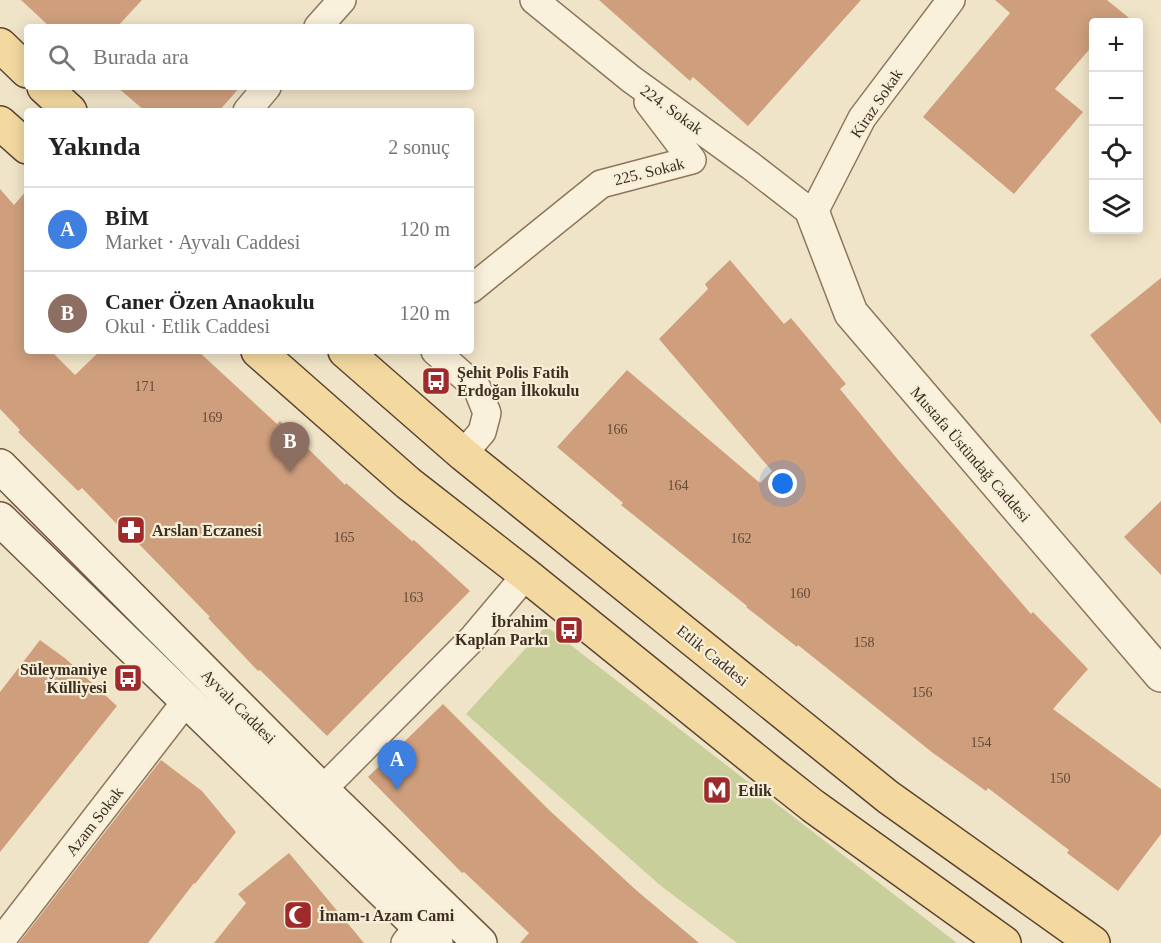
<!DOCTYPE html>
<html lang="tr">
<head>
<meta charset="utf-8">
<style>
  :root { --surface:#fff; --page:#f2f2f2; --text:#222; --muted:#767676; --line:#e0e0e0; --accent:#9e2a2b }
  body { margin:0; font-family:"Times New Roman",serif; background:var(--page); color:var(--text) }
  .controls { position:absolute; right:18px; top:18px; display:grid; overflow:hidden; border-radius:6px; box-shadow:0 3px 15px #0003 }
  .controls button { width:54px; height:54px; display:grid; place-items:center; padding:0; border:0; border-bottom:2px solid var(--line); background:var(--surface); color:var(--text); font:30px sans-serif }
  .you { position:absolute; left:783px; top:484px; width:21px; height:21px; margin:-15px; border:4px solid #fff; border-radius:50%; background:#1a73e8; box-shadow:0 0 0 9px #1a73e833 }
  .badge { display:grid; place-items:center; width:39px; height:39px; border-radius:50%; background:var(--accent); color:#fff; font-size:20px; font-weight:700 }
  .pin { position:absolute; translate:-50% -50px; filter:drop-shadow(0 2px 3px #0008) }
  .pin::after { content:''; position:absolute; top:32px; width:21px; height:18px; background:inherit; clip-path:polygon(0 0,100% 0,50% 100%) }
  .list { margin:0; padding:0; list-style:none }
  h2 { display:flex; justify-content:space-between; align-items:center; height:78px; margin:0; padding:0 24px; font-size:26px }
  h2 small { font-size:20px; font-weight:400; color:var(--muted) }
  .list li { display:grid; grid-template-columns:39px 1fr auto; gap:18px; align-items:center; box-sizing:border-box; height:84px; padding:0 24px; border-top:2px solid var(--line) }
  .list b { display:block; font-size:22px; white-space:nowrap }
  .list p { margin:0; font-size:20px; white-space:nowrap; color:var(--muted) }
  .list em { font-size:20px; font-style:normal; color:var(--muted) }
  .icon { flex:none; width:33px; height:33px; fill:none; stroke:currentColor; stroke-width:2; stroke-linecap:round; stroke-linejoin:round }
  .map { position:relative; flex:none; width:1161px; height:943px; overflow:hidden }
  .search { position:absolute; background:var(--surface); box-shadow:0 3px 15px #0003; left:24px; top:24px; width:450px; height:66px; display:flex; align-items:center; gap:15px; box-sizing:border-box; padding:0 21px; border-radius:6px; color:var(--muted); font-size:22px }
  .panel { position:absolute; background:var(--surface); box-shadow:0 3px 15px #0003; left:24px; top:108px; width:450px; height:246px; border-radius:6px }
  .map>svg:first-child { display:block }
</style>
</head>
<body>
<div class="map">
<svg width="1161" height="943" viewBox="0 0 1161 943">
  <rect width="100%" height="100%" fill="#f0e4c8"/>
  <path fill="#c9cf9b" d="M 546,626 L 957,943 L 737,943 L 661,886 L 466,714 Z"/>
  <g fill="#cf9f7d">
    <path d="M 21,0 L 142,0 L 117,27 L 50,27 Z"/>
    <path d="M 599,0 L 861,0 L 748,126 L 693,77 L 690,81 Z"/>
    <path d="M 995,0 L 1107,0 L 1134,22 L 1094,22 L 1094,44 L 1055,89 L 1083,112 L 1014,194 L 923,117 L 1010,13 Z"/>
    <path d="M 117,87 L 240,87 L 219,111 L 145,111 Z"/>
    <path d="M 0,189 L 14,205 L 27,190 L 27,351 L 51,351 L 75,375 L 100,351 L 198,351 L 277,424 L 280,421 L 345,485 L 346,483 L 412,541 L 414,540 L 470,591 L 327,736 L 260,670 L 258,671 L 208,618 L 210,617 L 137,542 L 136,544 L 82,488 L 78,491 L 18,432 L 20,430 L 0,409 Z"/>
    <path d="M 730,260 L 784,324 L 791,318 L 846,384 L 840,389 L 899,461 L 1031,614 L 1033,612 L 1088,669 L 1053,709 L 1161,789 L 1161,834 L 1118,891 L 1067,853 L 1069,850 L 988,788 L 986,791 L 933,753 L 798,645 L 797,647 L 746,607 L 747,606 L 621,505 L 623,503 L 557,447 L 627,370 L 760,483 L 772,471 L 659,339 L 708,289 L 705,284 Z"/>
    <path d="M 1161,278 L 1161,424 L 1090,335 Z"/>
    <path d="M 1161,501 L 1161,575 L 1124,537 Z"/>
    <path d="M 40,640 L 66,659 L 117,706 L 0,852 L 0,692 Z"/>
    <path d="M 443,704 L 549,810 L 636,890 L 699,943 L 520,943 L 529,933 L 464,872 L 462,873 L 368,777 Z"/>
    <path d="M 161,760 L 202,791 L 236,832 L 195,884 L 194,883 L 148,943 L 19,943 Z"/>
    <path d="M 289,853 L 364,943 L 214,943 L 246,903 L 238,894 Z"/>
  </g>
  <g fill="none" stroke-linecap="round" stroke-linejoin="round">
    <g stroke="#8d765c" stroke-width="30">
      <g id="minor">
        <path d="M 534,0 L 631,79 L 751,166 L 813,214 L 862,118 L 951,0"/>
        <path d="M 318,27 L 342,0"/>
        <path d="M 247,111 L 267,87"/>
        <path d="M 471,289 L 601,184 L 692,160 L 648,102"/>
        <path d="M 435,351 L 477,388 L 487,413 L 482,432 L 463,454"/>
        <path d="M 322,790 L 473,638 L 526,575"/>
        <path d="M 0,942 L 187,700"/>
        <path d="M 405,943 L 419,925"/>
      </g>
    </g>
    <g stroke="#8d765c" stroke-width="36">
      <path id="tertiary" d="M 813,214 L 851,313 L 1161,675"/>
    </g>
    <g stroke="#6f573f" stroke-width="36">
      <g id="secondary">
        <path d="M 0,466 L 322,790 L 480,943"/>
        <path d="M 0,519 L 436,943"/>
      </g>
    </g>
    <g stroke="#5b4430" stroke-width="36">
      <g id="primary">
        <path d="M 0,45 L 27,71"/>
        <path d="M 44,87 L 70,111"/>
        <path d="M 0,123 L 27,147"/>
        <path d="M 258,351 L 408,483 L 526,575 L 770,772 L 813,806 L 1004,943"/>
        <path d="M 345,351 L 463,454 L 888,797 L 1093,943"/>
      </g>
    </g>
    <use href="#minor" stroke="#faf1dc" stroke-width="27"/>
    <use href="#tertiary" stroke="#faf1dc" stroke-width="33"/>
    <use href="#secondary" stroke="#faf1dc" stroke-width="33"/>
    <use href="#primary" stroke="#f3d9a0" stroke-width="33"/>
  </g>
  <defs>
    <g id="bus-square" transform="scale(1.5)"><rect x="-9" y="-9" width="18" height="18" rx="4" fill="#9e2a2b" stroke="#f7eed8"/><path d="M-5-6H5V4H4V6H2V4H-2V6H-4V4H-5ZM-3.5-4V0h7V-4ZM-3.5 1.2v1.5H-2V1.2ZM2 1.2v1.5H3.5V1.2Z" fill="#fff"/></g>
    <g id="pharmacy-square" transform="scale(1.5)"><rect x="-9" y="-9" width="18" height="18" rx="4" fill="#9e2a2b" stroke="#f7eed8"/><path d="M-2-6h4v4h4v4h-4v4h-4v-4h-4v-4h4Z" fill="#fff"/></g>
    <g id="metro-square" transform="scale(1.5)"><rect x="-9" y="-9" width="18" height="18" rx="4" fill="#9e2a2b" stroke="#f7eed8"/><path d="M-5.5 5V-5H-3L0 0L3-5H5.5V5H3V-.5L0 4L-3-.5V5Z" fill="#fff"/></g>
    <g id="mosque-square" transform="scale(1.5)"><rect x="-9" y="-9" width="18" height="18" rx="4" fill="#9e2a2b" stroke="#f7eed8"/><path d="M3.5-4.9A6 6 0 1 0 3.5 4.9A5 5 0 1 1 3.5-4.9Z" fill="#fff"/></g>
  </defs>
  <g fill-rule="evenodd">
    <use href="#bus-square" x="436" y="381"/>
    <use href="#pharmacy-square" x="131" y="530"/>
    <use href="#bus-square" x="569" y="630"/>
    <use href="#bus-square" x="128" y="678"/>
    <use href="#metro-square" x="717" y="790"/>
    <use href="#mosque-square" x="298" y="915"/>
  </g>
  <g text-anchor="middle" stroke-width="4.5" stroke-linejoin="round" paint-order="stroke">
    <g font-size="14" fill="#624a37">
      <text x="145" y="391">171</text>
      <text x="212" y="422">169</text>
      <text x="617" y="434">166</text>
      <text x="678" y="490">164</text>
      <text x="344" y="542">165</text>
      <text x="741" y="543">162</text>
      <text x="800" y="598">160</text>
      <text x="413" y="602">163</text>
      <text x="864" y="647">158</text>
      <text x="922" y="697">156</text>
      <text x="981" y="747">154</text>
      <text x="1060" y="783">150</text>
    </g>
    <g font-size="16" fill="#3d2e20" stroke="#f7eed8">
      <text transform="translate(876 103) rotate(-56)" y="6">Kiraz Sokak</text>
      <text transform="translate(672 109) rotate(36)" y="6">224. Sokak</text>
      <text transform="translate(649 171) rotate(-14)" y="6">225. Sokak</text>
      <text transform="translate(971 454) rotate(49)" y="6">Mustafa Üstündağ Caddesi</text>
      <text transform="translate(713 655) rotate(39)" y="6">Etlik Caddesi</text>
      <text transform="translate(239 706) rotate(45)" y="6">Ayvalı Caddesi</text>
      <text transform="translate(94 821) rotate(-52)" y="6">Azam Sokak</text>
    </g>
    <g font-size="16" font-weight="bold" fill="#3d2e20" stroke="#f7eed8" text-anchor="start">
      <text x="457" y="378">Şehit Polis Fatih<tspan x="457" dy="18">Erdoğan İlkokulu</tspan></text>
      <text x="152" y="536">Arslan Eczanesi</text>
      <text x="548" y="627" text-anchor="end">İbrahim<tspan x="548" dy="18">Kaplan Parkı</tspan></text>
      <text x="107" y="675" text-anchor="end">Süleymaniye<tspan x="107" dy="18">Külliyesi</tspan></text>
      <text x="738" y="796">Etlik</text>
      <text x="319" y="921">İmam-ı Azam Cami</text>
    </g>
  </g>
</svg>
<div class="controls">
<button>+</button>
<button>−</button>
<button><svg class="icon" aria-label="locate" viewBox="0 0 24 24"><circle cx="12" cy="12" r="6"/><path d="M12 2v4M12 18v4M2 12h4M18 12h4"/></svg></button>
<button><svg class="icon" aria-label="layers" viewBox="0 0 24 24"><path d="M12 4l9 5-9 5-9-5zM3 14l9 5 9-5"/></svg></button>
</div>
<div class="you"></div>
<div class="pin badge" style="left:397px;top:790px;background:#3f7fe0">A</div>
<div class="pin badge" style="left:290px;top:472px;background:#8d6e63">B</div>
<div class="search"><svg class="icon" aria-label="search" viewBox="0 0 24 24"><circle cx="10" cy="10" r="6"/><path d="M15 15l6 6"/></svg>Burada ara</div>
<section class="panel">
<h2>Yakında<small>2 sonuç</small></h2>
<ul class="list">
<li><span class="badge" style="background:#3f7fe0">A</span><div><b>BİM</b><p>Market · Ayvalı Caddesi</p></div><em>120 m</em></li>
<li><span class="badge" style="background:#8d6e63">B</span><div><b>Caner Özen Anaokulu</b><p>Okul · Etlik Caddesi</p></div><em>120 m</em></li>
</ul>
</section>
</div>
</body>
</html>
